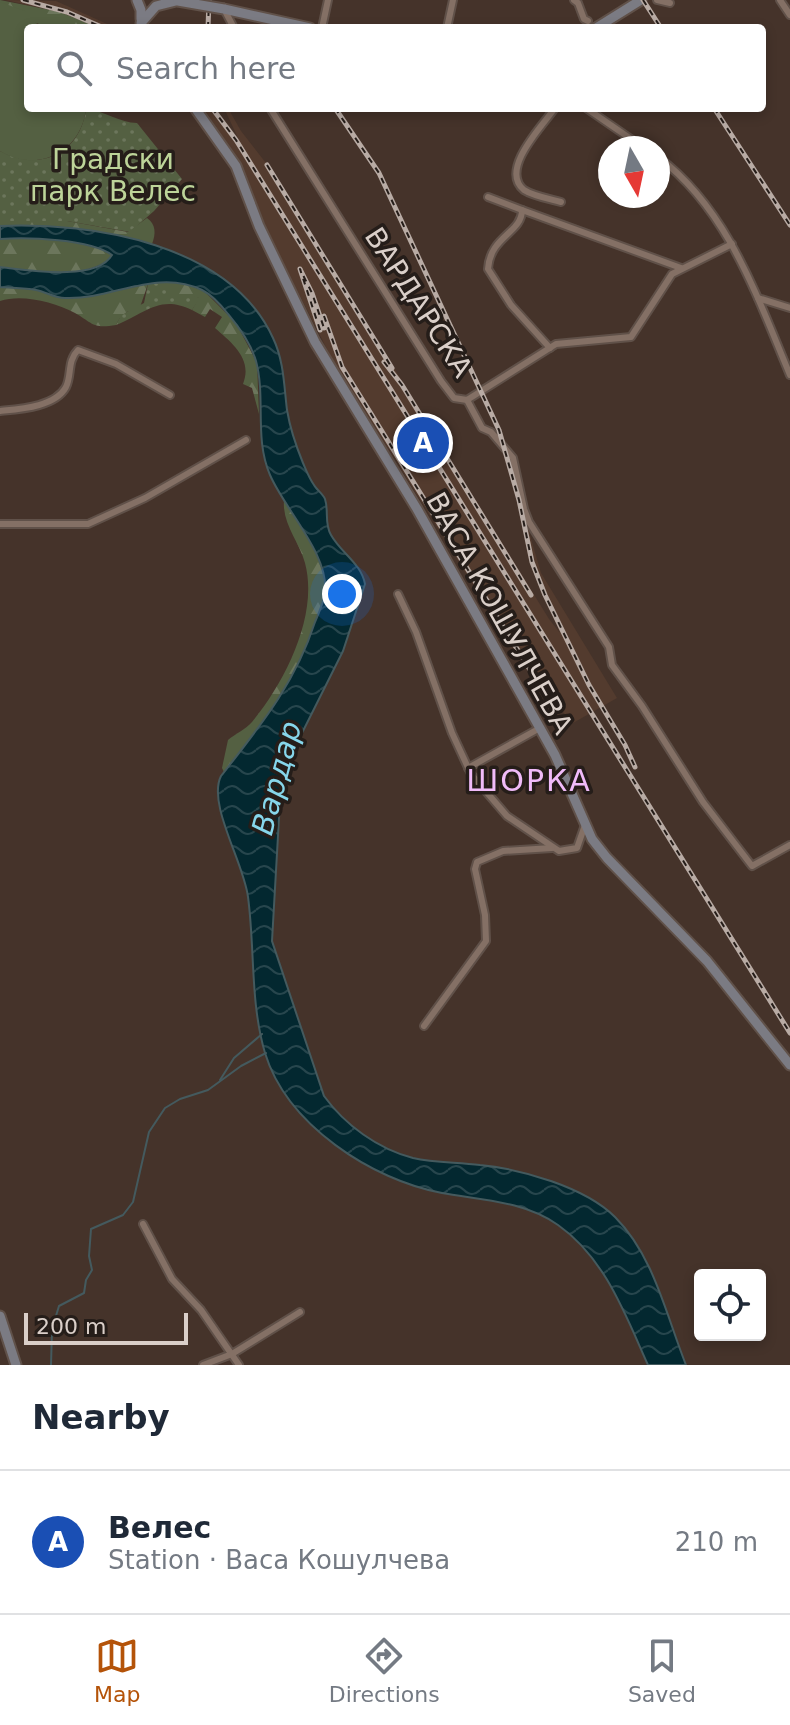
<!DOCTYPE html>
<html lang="en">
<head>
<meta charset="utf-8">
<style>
  :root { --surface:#fff; --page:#f6f6f7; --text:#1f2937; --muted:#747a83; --line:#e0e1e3; --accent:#b45309 }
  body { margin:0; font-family:"DejaVu Sans",sans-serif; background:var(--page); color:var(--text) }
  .controls { position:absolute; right:24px; bottom:24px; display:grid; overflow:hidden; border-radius:8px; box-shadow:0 4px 12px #0003 }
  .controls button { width:72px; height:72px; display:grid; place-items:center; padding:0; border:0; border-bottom:2px solid var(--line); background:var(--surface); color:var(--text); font:40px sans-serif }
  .compass { position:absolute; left:598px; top:136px; width:72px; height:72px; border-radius:50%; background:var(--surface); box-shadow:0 4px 12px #0003; rotate:171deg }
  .scale { position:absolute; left:24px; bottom:20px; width:164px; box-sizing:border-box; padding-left:8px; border:4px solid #dacfc9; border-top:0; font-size:22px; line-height:28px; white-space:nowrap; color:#dacfc9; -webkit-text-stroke:6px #251d19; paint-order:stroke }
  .you { position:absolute; left:342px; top:594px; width:28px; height:28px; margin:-20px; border:6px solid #fff; border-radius:50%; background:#1a73e8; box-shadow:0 0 0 12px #1a73e833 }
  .badge { display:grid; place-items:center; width:52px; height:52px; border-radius:50%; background:var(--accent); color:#fff; font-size:26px; font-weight:700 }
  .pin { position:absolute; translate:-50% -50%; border:4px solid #fff; box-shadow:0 2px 8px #0006 }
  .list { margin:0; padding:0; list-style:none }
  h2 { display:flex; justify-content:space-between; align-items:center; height:104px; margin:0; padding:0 32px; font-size:34px }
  h2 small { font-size:26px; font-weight:400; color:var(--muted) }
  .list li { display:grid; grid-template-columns:52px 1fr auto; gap:24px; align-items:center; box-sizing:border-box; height:144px; padding:0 32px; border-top:2px solid var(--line) }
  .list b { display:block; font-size:30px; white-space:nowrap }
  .list p { margin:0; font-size:26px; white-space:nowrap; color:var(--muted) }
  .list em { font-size:26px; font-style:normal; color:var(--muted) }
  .icon { flex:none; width:44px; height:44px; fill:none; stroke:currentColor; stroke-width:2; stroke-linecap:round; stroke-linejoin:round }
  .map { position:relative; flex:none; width:790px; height:1365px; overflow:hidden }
  .search { position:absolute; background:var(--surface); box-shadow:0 4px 12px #0003; left:24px; right:24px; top:24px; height:88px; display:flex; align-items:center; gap:20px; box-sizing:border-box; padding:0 28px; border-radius:8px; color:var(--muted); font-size:30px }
  .sheet { height:248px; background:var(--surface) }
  nav { display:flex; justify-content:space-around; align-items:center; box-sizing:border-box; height:112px; border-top:2px solid var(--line); background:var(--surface); font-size:22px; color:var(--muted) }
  nav a { display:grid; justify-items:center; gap:4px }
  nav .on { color:var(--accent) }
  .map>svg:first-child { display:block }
</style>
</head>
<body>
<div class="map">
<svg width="790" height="1365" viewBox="0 0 790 1365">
  <defs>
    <pattern id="grass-dots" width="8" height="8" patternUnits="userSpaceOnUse" patternTransform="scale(2)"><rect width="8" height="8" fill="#546042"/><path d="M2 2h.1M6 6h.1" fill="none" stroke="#6c765c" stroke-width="1.8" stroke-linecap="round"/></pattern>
    <pattern id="forest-firs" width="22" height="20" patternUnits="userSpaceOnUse" patternTransform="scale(2)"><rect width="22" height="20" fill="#546042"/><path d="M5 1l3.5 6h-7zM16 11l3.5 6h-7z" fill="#6c765c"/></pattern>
    <pattern id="water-waves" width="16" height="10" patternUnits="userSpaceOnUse" patternTransform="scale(2)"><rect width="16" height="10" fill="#032830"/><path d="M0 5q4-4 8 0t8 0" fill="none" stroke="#27464d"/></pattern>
  </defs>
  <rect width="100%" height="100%" fill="#45332a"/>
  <g fill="#533b2e">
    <path d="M 5,0 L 56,1 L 116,28 L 99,28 L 60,12 Z"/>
    <path d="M 203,108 L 214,108 L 239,140 L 224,108 L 228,108 L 241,131 L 273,172 L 549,619 L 560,633 L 529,560 L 522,525 L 527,525 L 541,573 L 617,698 L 573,723 L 533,680 L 332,359 L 269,235 L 240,161 Z"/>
  </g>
  <g fill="url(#grass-dots)">
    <path d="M 86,109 C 105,111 120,123 137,123 L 182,179 L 154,211 L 130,232 L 67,221 L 0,221 L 0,151 C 39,172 80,155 86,109 Z"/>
    <path d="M 156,283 L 200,298 L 192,310 C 159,294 145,314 116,325 L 121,315 L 144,303 L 148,284 Z"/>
  </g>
  <g fill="url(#forest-firs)">
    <path d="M 0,0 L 60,12 L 99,28 L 41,28 L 39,24 L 0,10 Z"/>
    <path d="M 147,218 C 156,224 156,234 152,244 L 69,229 L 0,226 L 0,221 L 67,221 L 128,232 Z"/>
    <path d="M 0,239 C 34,237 78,239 110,253 L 112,257 C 83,281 34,272 0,267 Z"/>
    <path d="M 165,282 L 185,284 L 204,291 L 236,323 L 257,363 L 259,414 L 252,388 L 243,384 C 253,359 232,343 215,328 L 222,317 L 210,309 L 205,317 L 192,310 L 199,298 L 188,295 L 181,298 L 156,283 Z"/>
    <path d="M 148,284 L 139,310 C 126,310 121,314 116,325 C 92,329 93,323 75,313 C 54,302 22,294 0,301 L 0,287 L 37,290 L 67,299 L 96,295 Z"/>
    <path d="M 284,500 C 297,521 325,558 326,583 C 326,596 320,607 317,619 C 296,682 265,721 224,772 L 222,768 L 228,740 C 235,734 246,729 252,722 C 285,682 319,615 305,563 C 299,541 282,524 284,500 Z"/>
  </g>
  <path fill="#546042" d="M 0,2 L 25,11 L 41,28 L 28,28 L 28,108 L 86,108 C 82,152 37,174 0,151 Z"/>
  <path fill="url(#water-waves)" stroke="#445a5e" stroke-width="2" d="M 0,226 C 93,222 230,244 273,338 C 284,361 284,386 287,410 C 290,428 296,446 303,463 C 306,470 309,478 314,485 C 316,489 323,494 325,499 C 329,511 324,523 331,535 C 341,553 361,563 365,584 L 343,651 L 283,771 L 281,783 L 272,941 L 324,1096 C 345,1125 378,1149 413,1158 C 435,1163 458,1162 480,1165 C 521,1169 585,1187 615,1217 C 654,1256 666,1315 686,1365 L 648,1365 C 625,1314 605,1258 558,1225 C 524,1201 481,1200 442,1193 C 372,1180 287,1125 265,1053 C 250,1002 255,949 248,897 C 244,863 207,804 221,776 C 260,726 295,684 315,622 C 319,613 323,603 325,594 C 330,555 285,510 270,475 C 254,438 266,398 256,361 C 251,344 239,327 228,314 C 221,305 212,295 202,290 C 156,268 112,300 65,298 C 55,298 46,292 36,290 C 25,288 12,288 0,287 L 0,267 C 27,270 96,282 112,255 C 90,239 28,237 0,239 Z"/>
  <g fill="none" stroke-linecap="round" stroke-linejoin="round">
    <g stroke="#445a5e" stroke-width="2">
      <path d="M 220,1080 L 234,1058 L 262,1034"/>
      <path d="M 51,1365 L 52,1329 L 59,1306 L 84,1293 L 86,1280 L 92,1270 L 89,1256 L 91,1229 L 123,1215 L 133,1202 L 149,1132 L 165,1108 L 180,1099 L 208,1090 L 241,1066 L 266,1053"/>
    </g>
    <g stroke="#605149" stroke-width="10">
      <g id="minor">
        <path d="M 574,0 L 578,3 L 584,19 L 588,21"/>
        <path d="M 657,0 L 670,3"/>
        <path d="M 780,0 L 790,15"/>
        <path d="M 224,9 L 234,28"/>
        <path d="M 322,28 L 328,0"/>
        <path d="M 447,28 L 453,0"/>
        <path d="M 270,108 L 441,381 L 454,398 L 467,400 L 556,344 L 631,337 L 672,274 L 732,244"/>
        <path d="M 555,108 C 542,126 499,170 524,190 C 533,196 550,199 561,202"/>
        <path d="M 586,108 L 644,148"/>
        <path d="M 658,157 C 728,209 757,297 790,375"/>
        <path d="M 488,197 L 522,210 C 522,233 490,236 488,269 L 511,305 L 550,348"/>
        <path d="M 522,210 L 681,268"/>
        <path d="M 758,298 L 790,308"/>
        <path d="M 467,400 L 482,428 L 491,432 L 513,458 L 524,509 L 529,522 L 609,647 L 612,665 L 642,706 L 703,802 L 752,866 L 790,845"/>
        <path d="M 0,411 C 20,409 55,407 66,387 C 72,375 67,361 78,350 L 116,364 L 170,395"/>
        <path d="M 0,524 L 88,524 L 145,498 L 246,440"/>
        <path d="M 398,594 L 416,632 L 452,733 L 471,774 L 507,816 L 559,851 L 577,848 L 585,825"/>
        <path d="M 468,768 L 540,728"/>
        <path d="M 424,1026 L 486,941 L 485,915 L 475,869 L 477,862 L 503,851 L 552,848"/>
        <path d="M 143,1224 L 172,1279 L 201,1310 L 239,1365"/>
        <path d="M 203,1365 L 232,1354 L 300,1312"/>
      </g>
    </g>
    <g stroke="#605149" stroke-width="13">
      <g id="secondary">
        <path d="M 137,0 L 141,10 L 141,19"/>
        <path d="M 224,9 L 310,28"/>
        <path d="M 141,23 L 156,6 L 176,1"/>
        <path d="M 596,28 L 641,0"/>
        <path d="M 195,108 L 236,166 L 259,226 L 315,342 L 417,509 L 555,755 L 592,839 L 607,858 L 707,961 L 790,1065"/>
        <path d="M 0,1316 L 16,1365"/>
      </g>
    </g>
    <use href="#minor" stroke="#847065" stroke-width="6"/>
    <use href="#secondary" stroke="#7b7b83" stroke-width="9"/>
    <g stroke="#b8aba4" stroke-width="5">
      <g id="rail">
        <path d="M 23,0 L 67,12 L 104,28"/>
        <path d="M 643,0 L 661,28"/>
        <path d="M 208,28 L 209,0"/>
        <path d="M 212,108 L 236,140 L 790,1033"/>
        <path d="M 335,108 L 379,173 L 499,430 L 519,500 L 532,562 L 545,595 L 589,685 L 625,745 L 635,767"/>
        <path d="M 714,108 L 790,225"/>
        <path d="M 267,165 L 392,368"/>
        <path d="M 324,316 L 342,367 L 532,673 L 558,700"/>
        <path d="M 320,330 L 300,269 L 312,293 L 324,328"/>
        <path d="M 384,362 L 402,385 L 531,595"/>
      </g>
    </g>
    <use href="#rail" stroke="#251d19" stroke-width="2" stroke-dasharray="6" stroke-linecap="butt"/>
    <g stroke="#605149" stroke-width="13" stroke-linecap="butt">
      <path id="secondary-bridge" d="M 178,1 L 224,9"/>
    </g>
    <use href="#secondary-bridge" stroke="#7b7b83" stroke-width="9"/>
  </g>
  <g text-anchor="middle" stroke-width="7" stroke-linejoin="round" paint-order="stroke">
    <g font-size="28" fill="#bdd499" stroke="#251d19">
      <text x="113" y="169">Градски<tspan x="113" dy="32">парк Велес</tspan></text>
    </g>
    <g font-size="28" fill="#dacfc9" stroke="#251d19">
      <text transform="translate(419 302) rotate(57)" y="10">ВАРДАРСКА</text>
      <text transform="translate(500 613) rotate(61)" y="10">ВАСА КОШУЛЧЕВА</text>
    </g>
    <g font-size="30" font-style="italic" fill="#86d6eb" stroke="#251d19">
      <text transform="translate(277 778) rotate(-75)" y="10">Вардар</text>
    </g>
    <g font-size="30" letter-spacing="2" fill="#f0bbf9" stroke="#251d19">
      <text x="529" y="791">ШОРКА</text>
    </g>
  </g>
</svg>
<div class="controls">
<button><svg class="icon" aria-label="locate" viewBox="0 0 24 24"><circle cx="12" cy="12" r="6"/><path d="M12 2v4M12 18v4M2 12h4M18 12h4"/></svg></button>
</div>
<svg class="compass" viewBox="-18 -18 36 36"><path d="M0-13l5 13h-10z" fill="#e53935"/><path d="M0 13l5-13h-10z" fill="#747a83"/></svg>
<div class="scale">200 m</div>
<div class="you"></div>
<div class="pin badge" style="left:423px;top:443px;background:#1a4fb4">A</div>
<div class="search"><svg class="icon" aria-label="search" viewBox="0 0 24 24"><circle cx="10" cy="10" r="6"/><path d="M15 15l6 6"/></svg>Search here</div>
</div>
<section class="sheet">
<h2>Nearby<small></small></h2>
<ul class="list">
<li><span class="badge" style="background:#1a4fb4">A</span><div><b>Велес</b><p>Station · Васа Кошулчева</p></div><em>210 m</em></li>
</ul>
</section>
<nav>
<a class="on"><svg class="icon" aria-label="map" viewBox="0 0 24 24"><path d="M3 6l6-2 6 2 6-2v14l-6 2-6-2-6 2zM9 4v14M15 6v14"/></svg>Map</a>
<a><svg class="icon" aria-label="directions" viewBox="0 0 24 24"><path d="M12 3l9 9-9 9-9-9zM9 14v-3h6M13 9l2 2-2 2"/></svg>Directions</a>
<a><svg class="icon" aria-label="saved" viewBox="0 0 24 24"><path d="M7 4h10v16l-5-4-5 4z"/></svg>Saved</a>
</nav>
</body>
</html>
